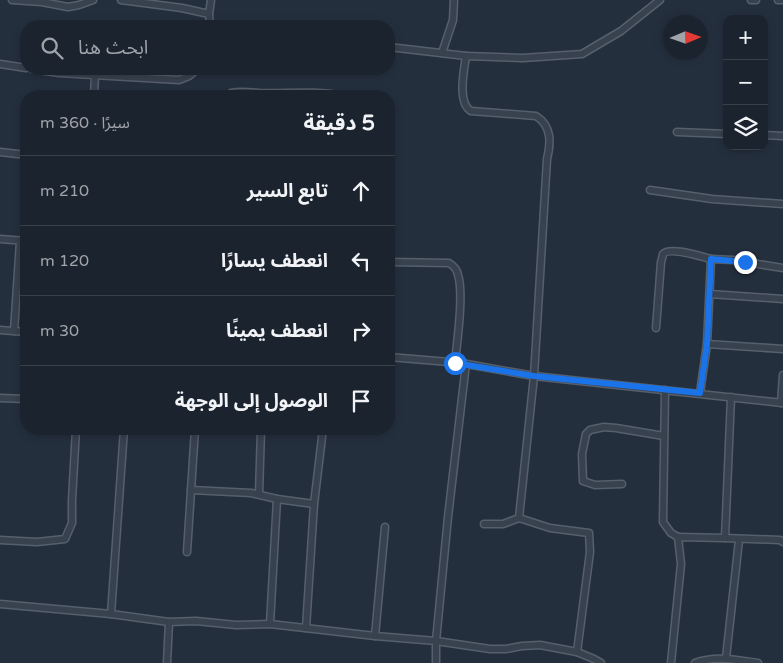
<!DOCTYPE html>
<html lang="ar">
<head>
<meta charset="utf-8">
<style>
  :root { --surface:#1b232e; --page:#242b36; --text:#f1f3f6; --muted:#a0a4aa; --line:#39404a }
  body { margin:0; font-family:"Varela Round","Noto Sans Arabic",sans-serif; background:var(--page); color:var(--text); direction:rtl }
  .controls { position:absolute; right:15px; top:15px; display:grid; overflow:hidden; border-radius:10px; box-shadow:0 2px 8px #0003 }
  .controls button { width:45px; height:45px; display:grid; place-items:center; padding:0; border:0; border-bottom:1px solid var(--line); background:var(--surface); color:var(--text); font:25px sans-serif }
  .compass { position:absolute; left:663px; top:15px; width:45px; height:45px; border-radius:50%; background:var(--surface); box-shadow:0 2px 8px #0003; rotate:88deg }
  .stop { position:absolute; width:15px; height:15px; margin:-11px; border:4px solid #1a73e8; border-radius:50%; background:#fff }
  .stop.end { background:#1a73e8; border-color:#fff; box-shadow:0 1px 5px #0008 }
  .list { margin:0; padding:0; list-style:none }
  h2 { display:flex; justify-content:space-between; align-items:center; height:65px; margin:0; padding:0 20px; font-size:21px }
  h2 small { font-size:16px; font-weight:400; color:var(--muted) }
  .list li { display:grid; grid-template-columns:32px 1fr auto; gap:15px; align-items:center; box-sizing:border-box; height:70px; padding:0 20px; border-top:1px solid var(--line) }
  .list b { display:block; font-size:19px; white-space:nowrap }
  .list em { font-size:16px; font-style:normal; color:var(--muted) }
  .icon { flex:none; width:28px; height:28px; fill:none; stroke:currentColor; stroke-width:2; stroke-linecap:round; stroke-linejoin:round }
  .map { position:relative; flex:none; width:783px; height:663px; overflow:hidden; direction:ltr }
  .search { position:absolute; background:var(--surface); box-shadow:0 2px 8px #0003; left:20px; top:20px; width:375px; height:55px; display:flex; align-items:center; gap:12px; box-sizing:border-box; padding:0 18px; border-radius:20px; color:var(--muted); font-size:19px }
  .panel { position:absolute; background:var(--surface); box-shadow:0 2px 8px #0003; left:20px; top:90px; width:375px; height:345px; border-radius:20px; direction:rtl }
  .map>svg:first-child { display:block }
</style>
</head>
<body>
<div class="map">
<svg width="783" height="663" viewBox="0 0 783 663">
  <rect width="100%" height="100%" fill="#242f3e"/>
  <g fill="none" stroke-linecap="round" stroke-linejoin="round">
    <g stroke="#565f6c" stroke-width="9">
      <g id="street">
        <path d="M 12,0 L 42,2 L 68,7 L 79,5 L 93,0"/>
        <path d="M 121,0 L 182,8 L 209,14 L 210,26"/>
        <path d="M 751,0 L 756,0"/>
        <path d="M 778,0 L 783,0"/>
        <path d="M 209,14 L 211,0"/>
        <path d="M 389,47 L 466,56"/>
        <path d="M 442,53 L 453,20 L 454,0"/>
        <path d="M 0,64 L 26,68"/>
        <path d="M 32,69 L 59,73 L 179,80 L 189,76 L 197,69"/>
        <path d="M 94,96 L 95,75"/>
        <path d="M 229,96 L 231,93 C 241,91 249,92 259,93 C 287,94 314,90 342,96"/>
        <path d="M 677,132 L 727,134"/>
        <path d="M 764,135 L 783,136"/>
        <path d="M 0,152 L 26,155"/>
        <path d="M 650,190 L 712,199 L 783,204"/>
        <path d="M 0,239 L 26,241"/>
        <path d="M 389,262 L 449,263 C 454,266 457,269 458,275 C 464,294 457,342 455,363"/>
        <path d="M 710,294 L 783,299"/>
        <path d="M 656,328 L 661,262 C 661,262 663,255 663,254 C 670,246 702,257 711,259"/>
        <path d="M 0,330 L 26,332"/>
        <path d="M 14,331 L 20,241"/>
        <path d="M 707,344 L 783,349"/>
        <path d="M 389,357 L 461,363 L 534,376 L 783,403"/>
        <path d="M 665,390 L 663,522 L 671,533 L 678,537"/>
        <path d="M 700,393 L 707,344 L 711,259 L 733,260 L 783,268"/>
        <path d="M 731,397 L 725,538 L 780,540 L 783,542"/>
        <path d="M 0,398 L 26,399"/>
        <path d="M 781,403 L 783,375"/>
        <path d="M 622,484 L 595,485 L 583,481 L 582,454 L 586,434 L 590,430 L 604,427 L 616,428 L 664,436"/>
        <path d="M 191,490 L 251,493 L 277,499 L 314,504"/>
        <path d="M 259,494 L 261,429"/>
        <path d="M 519,518 L 550,528 L 589,533 L 590,552 L 577,652"/>
        <path d="M 484,524 L 503,524 L 519,518 L 534,376 L 547,159 C 551,143 552,126 536,116 L 471,111 C 457,103 464,70 466,56 L 523,58 L 582,54 L 621,31 L 660,0"/>
        <path d="M 0,540 L 37,542 L 65,539 L 72,523 L 72,500 L 76,429"/>
        <path d="M 187,552 L 195,429"/>
        <path d="M 0,604 L 111,614 L 169,622 L 196,621 L 236,625 L 270,624 L 375,636 L 436,641 L 490,649 L 506,649 L 522,646 L 540,645 L 577,652 L 594,659 L 601,663"/>
        <path d="M 111,614 L 124,429"/>
        <path d="M 270,624 L 277,499"/>
        <path d="M 306,628 L 314,504 L 323,429"/>
        <path d="M 375,636 L 385,527"/>
        <path d="M 726,658 L 739,540"/>
        <path d="M 167,663 L 169,622"/>
        <path d="M 436,663 L 436,641 L 448,517 L 466,364"/>
        <path d="M 671,663 L 681,564 L 678,537 L 725,538"/>
        <path d="M 695,663 C 716,655 736,660 758,663"/>
      </g>
    </g>
    <use href="#street" stroke="#38414e" stroke-width="6"/>
  </g>
  <g fill="none" stroke-linecap="round" stroke-linejoin="round">
    <path stroke="#1a73e8" stroke-width="6" d="M 455,363 L 534,376 L 700,393 L 707,344 L 711,259 L 745,262"/>
  </g>
</svg>
<div class="controls">
<button>+</button>
<button>−</button>
<button><svg class="icon" aria-label="layers" viewBox="0 0 24 24"><path d="M12 4l9 5-9 5-9-5zM3 14l9 5 9-5"/></svg></button>
</div>
<svg class="compass" viewBox="-18 -18 36 36"><path d="M0-13l5 13h-10z" fill="#e53935"/><path d="M0 13l5-13h-10z" fill="#a0a4aa"/></svg>
<div class="stop" style="left:455px;top:363px"></div>
<div class="stop end" style="left:745px;top:262px"></div>
<div class="search"><svg class="icon" aria-label="search" viewBox="0 0 24 24"><circle cx="10" cy="10" r="6"/><path d="M15 15l6 6"/></svg>ابحث هنا</div>
<section class="panel">
<h2>5 دقيقة<small>سيرًا · 360 m</small></h2>
<ul class="list">
<li><svg class="icon" aria-label="ahead" viewBox="0 0 24 24"><path d="M12 20V5M6 11l6-6 6 6"/></svg><div><b>تابع السير</b></div><em>210 m</em></li>
<li><svg class="icon" aria-label="left" viewBox="0 0 24 24"><path d="M17 20v-9H6M10 6l-5 5 5 5"/></svg><div><b>انعطف يسارًا</b></div><em>120 m</em></li>
<li><svg class="icon" aria-label="right" viewBox="0 0 24 24"><path d="M7 20v-9h11M14 6l5 5-5 5"/></svg><div><b>انعطف يمينًا</b></div><em>30 m</em></li>
<li><svg class="icon" aria-label="arrive" viewBox="0 0 24 24"><path d="M6 21V4h12l-3 4 3 4H6"/></svg><div><b>الوصول إلى الوجهة</b></div></li>
</ul>
</section>
</div>
</body>
</html>
